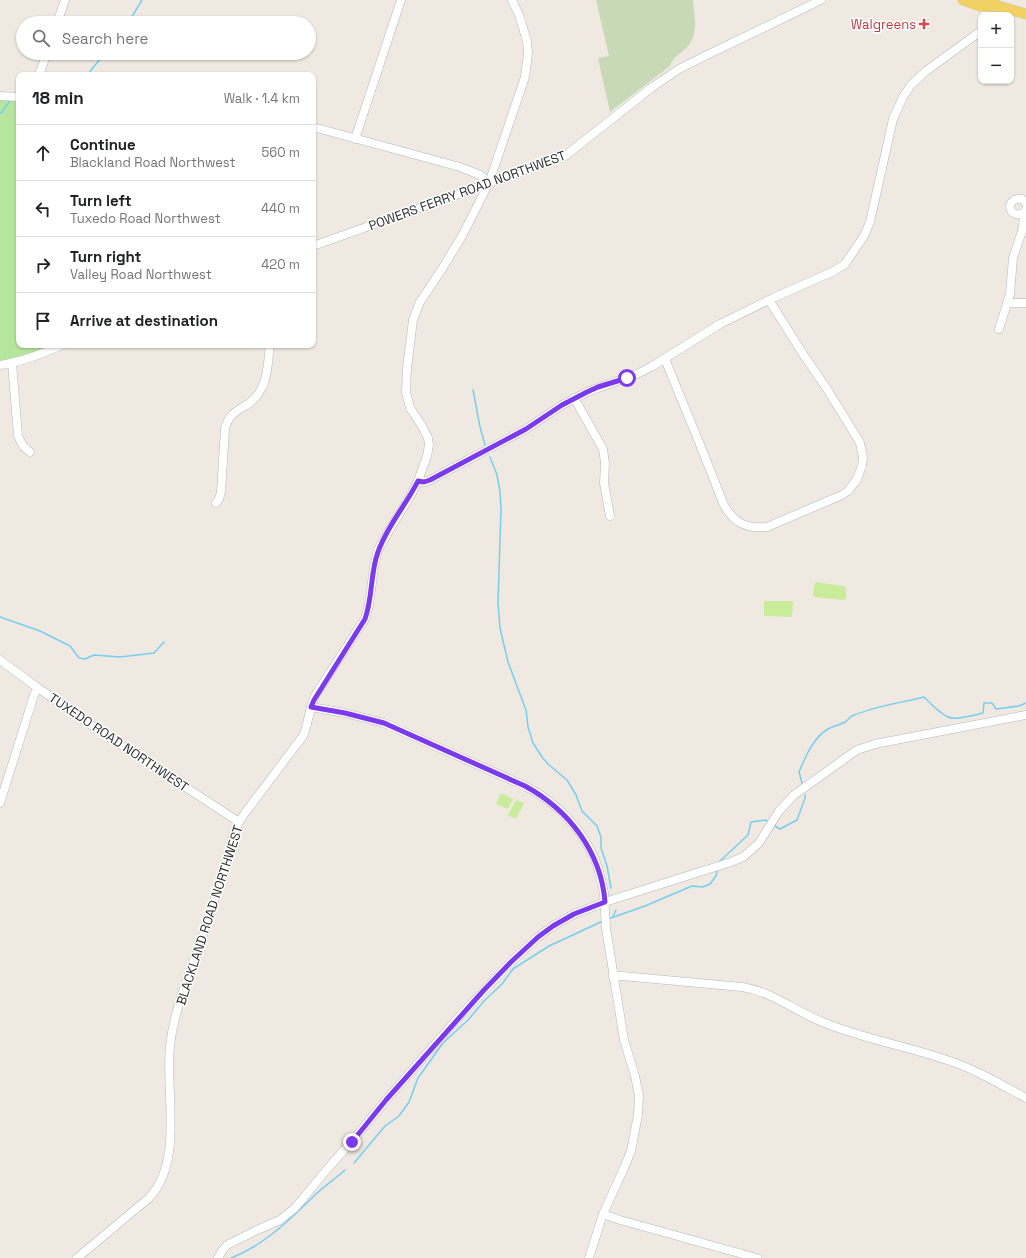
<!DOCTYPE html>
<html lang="en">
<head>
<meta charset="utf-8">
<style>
  :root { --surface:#fff; --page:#f6f6f6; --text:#202124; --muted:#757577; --line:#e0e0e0 }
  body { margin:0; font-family:"Space Grotesk",sans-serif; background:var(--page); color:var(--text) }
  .controls { position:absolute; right:12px; top:12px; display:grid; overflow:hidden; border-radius:8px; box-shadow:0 1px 3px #0004 }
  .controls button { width:36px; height:36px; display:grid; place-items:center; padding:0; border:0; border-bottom:1px solid var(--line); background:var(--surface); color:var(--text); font:20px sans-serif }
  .stop { position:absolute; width:12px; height:12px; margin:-9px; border:3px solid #7c3aed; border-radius:50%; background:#fff }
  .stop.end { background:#7c3aed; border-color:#fff; box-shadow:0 1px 4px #0008 }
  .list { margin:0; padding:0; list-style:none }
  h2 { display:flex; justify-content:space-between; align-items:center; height:52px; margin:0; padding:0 16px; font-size:17px }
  h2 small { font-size:13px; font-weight:400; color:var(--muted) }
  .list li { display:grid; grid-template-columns:26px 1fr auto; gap:12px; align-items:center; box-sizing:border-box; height:56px; padding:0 16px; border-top:1px solid var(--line) }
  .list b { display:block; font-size:15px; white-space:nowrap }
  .list p { margin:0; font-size:13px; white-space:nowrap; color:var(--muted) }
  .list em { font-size:13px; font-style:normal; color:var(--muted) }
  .icon { flex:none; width:22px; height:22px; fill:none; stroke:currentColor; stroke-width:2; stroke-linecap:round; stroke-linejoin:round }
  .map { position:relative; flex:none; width:1026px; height:1258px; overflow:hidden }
  .search { position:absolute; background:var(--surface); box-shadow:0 1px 3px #0004; left:16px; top:16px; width:300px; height:44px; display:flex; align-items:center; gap:10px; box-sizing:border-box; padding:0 14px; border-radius:22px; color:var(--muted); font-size:15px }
  .panel { position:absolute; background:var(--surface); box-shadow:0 1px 3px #0004; left:16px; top:72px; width:300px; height:276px; border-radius:8px }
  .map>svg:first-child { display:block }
</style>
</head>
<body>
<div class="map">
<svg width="1026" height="1258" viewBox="0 0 1026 1258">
  <rect width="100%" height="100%" fill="#efe9e1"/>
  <path fill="#b6e59e" d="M 0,97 L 19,97 L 19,345 L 63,345 L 0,367 Z"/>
  <path fill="#c8d9b8" d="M 596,0 L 693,0 C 694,14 699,34 688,46 C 682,53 672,57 670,66 L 610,112 L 598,58 L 609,56 Z"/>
  <g fill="#c9ec9a">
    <path d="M 816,582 L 843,586 L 846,588 L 846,598 L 844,600 L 815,597 L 813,596 L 814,585 Z"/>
    <path d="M 764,601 L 793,601 L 792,617 L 764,616 Z"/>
    <path d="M 501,793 L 513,799 L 508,809 L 496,804 Z"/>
    <path d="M 516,800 L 524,803 L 516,819 L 508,815 Z"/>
  </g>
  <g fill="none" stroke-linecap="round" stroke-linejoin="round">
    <g stroke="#75cff0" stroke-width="1.5">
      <path d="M 128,23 L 142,0"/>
      <path d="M 87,75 L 105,53"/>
      <path d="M 0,113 L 2,112 L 10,101"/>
      <path d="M 473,390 L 480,427 L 485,445"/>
      <path d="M 490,457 L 497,475 L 500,492 L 501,509 L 498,603 L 500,628 L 508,662 L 526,710 L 528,727 L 533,743 L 542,757 L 548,764 L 567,780 L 576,795 L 582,811 L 597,826 L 601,837 L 601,848 L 607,866 L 611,888"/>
      <path d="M 0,617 L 40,631 L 70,646 L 79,658 L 85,659 L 94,655 L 120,657 L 154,653 L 164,642"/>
      <path d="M 802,783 L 799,772 C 806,756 812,739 828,729 C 833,726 840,725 845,722 C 848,720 849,718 852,716 C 875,706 900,703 924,697 C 931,704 939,713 948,717 C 955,721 975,715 983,713 L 984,703 L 992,703 L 996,709 L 1019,706 L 1026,703"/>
      <path d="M 775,826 L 780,829 L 797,820 L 805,798 L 805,795"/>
      <path d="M 719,862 L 748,835 L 751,822 L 765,820 L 767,821"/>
      <path d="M 613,916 L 616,910"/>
      <path d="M 608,919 L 645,906 L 692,886 L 703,887 L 710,884 L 716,876 L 717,871"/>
      <path d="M 354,1163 L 385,1126 L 399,1116 L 409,1102 L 418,1078 L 443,1043 L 468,1020 L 484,1001 L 502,984 L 513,969 L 549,946 L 603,921"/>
      <path d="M 231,1258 C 264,1245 287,1222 312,1198 C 321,1188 334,1180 345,1170"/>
    </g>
    <g stroke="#b4b7c1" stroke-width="9">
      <g id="minor">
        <path d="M 983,7 L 986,15"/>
        <path d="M 1005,15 L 1013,10"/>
        <path d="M 57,23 L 65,0"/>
        <path d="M 39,75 L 47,53"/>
        <path d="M 0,96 L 19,97"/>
        <path d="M 313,127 L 460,167 L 480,175 L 489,183"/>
        <path d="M 355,139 L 401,0"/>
        <path d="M 1024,213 C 1008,220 1004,197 1022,199 L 1026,203"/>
        <path d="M 313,246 L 565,156 L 651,88 L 679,69 L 705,56 L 821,0"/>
        <path d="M 1008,303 L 1026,303"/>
        <path d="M 999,329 L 1010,294 L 1013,258 L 1023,228 L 1024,213 L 1026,209"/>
        <path d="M 665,359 L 701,447 L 724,505 C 734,523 746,529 767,527 L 842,495 L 848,491 L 857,479 L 862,466 L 863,458 L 860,443 L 856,436 L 827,389 L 803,354 L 769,300"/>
        <path d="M 12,363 L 18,436 L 23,446 L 30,452"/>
        <path d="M 0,365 C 22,362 42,354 62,345"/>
        <path d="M 574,398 L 603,449 L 605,463 L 604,483 L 610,516"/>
        <path d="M 418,481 L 424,482 L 430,480 L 526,429 L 562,405 L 587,392 L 639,373 L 651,367 L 720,324 L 773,298 L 832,272 L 845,264 L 864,236 L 870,222 L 893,119 L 903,97 L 911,85 L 926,71 L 981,31"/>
        <path d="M 216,503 L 219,499 L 221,492 L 225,429 C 230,406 250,410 260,391 C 268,378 268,360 270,345"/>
        <path d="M 0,660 L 38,688 L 104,734 L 239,822"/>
        <path d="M 311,707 L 345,713 L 384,723 L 525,786 L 539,794 L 550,802 L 562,812 L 578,830 L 587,844 L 594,857 L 599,871 L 604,893 L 606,928 L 624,1040 L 635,1076 L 639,1096 L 638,1115 L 631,1151 L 624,1168 L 603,1214 L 589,1258"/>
        <path d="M 0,803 L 34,695 L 38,688"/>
        <path d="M 613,976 L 622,976 L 742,987 C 774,992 795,1012 825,1023 C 864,1039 907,1046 947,1060 C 975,1069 1000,1084 1026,1098"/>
        <path d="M 603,1214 L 620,1220 L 757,1258"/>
        <path d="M 77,1258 L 149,1198 C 184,1161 165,1093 170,1046 C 174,1009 190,973 202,938 C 214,904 224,869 234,834 L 239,822 L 245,813 L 303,736 C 309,722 309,707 316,694 L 365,619 L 369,605 L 374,567 L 378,550 L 390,529 L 411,495 L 418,481 L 427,456 L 429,445 L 428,438 L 422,426 L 410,408 L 406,392 L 407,368 L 413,320 L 420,302 L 442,269 L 462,236 L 489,183 L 525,77 L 528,53 L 527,41 L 519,15 L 512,0"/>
        <path d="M 218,1258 L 222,1251 L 227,1245 L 257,1230 L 280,1220 L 295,1208 L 329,1167 L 354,1139 L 386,1100 L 458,1018 L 511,962 L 538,937 L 553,926 L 574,914 L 605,902 L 731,862 L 743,857 L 759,843 L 779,811 L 794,795 L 847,757 L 857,750 L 875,744 L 1026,715"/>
      </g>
    </g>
    <g stroke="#c9c9c9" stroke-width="11">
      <g id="major">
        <path d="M 963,0 L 983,7 L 998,6"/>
        <path d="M 987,0 L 998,6 L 1026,14"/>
      </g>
    </g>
    <use href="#minor" stroke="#fff" stroke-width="8"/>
    <use href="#major" stroke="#f2d163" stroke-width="10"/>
  </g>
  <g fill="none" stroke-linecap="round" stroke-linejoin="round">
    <path stroke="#7c3aed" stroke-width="5" d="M 352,1142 L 386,1100 L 484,990 L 511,962 L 538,937 L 553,926 L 574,914 L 605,902 C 601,852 569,810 525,786 L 384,723 L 345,713 L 311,707 L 314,700 L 365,619 C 373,597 370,573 378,552 C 387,526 406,505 418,481 L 424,482 L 430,480 L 526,429 L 562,405 L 587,392 L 598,387 L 627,378"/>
  </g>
  <path fill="#e0444e" stroke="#fff" stroke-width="1.5" d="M922 18h4v4h4v4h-4v4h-4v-4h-4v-4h4z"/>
  <g text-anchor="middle" stroke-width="3" stroke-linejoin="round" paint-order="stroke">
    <g font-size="13" fill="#be3a42" stroke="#fff" text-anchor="end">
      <text x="916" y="29">Walgreens</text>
    </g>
    <g font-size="13" fill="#2e2e2e" stroke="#fff">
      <text transform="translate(467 190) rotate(-20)" y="5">POWERS FERRY ROAD NORTHWEST</text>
      <text transform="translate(119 742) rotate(34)" y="5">TUXEDO ROAD NORTHWEST</text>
      <text transform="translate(209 915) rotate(-72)" y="5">BLACKLAND ROAD NORTHWEST</text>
    </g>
  </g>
</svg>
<div class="controls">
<button>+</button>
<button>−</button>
</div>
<div class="stop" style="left:627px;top:378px"></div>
<div class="stop end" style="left:352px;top:1142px"></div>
<div class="search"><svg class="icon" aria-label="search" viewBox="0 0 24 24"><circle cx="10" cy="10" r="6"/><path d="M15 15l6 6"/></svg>Search here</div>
<section class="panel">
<h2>18 min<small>Walk · 1.4 km</small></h2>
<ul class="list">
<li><svg class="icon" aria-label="ahead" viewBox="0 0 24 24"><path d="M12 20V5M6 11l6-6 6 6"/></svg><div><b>Continue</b><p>Blackland Road Northwest</p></div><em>560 m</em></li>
<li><svg class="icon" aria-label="left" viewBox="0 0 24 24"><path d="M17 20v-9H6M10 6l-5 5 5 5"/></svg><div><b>Turn left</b><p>Tuxedo Road Northwest</p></div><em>440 m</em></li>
<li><svg class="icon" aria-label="right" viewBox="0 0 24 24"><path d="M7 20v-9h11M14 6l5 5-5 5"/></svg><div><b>Turn right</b><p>Valley Road Northwest</p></div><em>420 m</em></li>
<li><svg class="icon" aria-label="arrive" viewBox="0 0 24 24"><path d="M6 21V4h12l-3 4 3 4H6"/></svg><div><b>Arrive at destination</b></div></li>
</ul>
</section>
</div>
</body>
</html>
